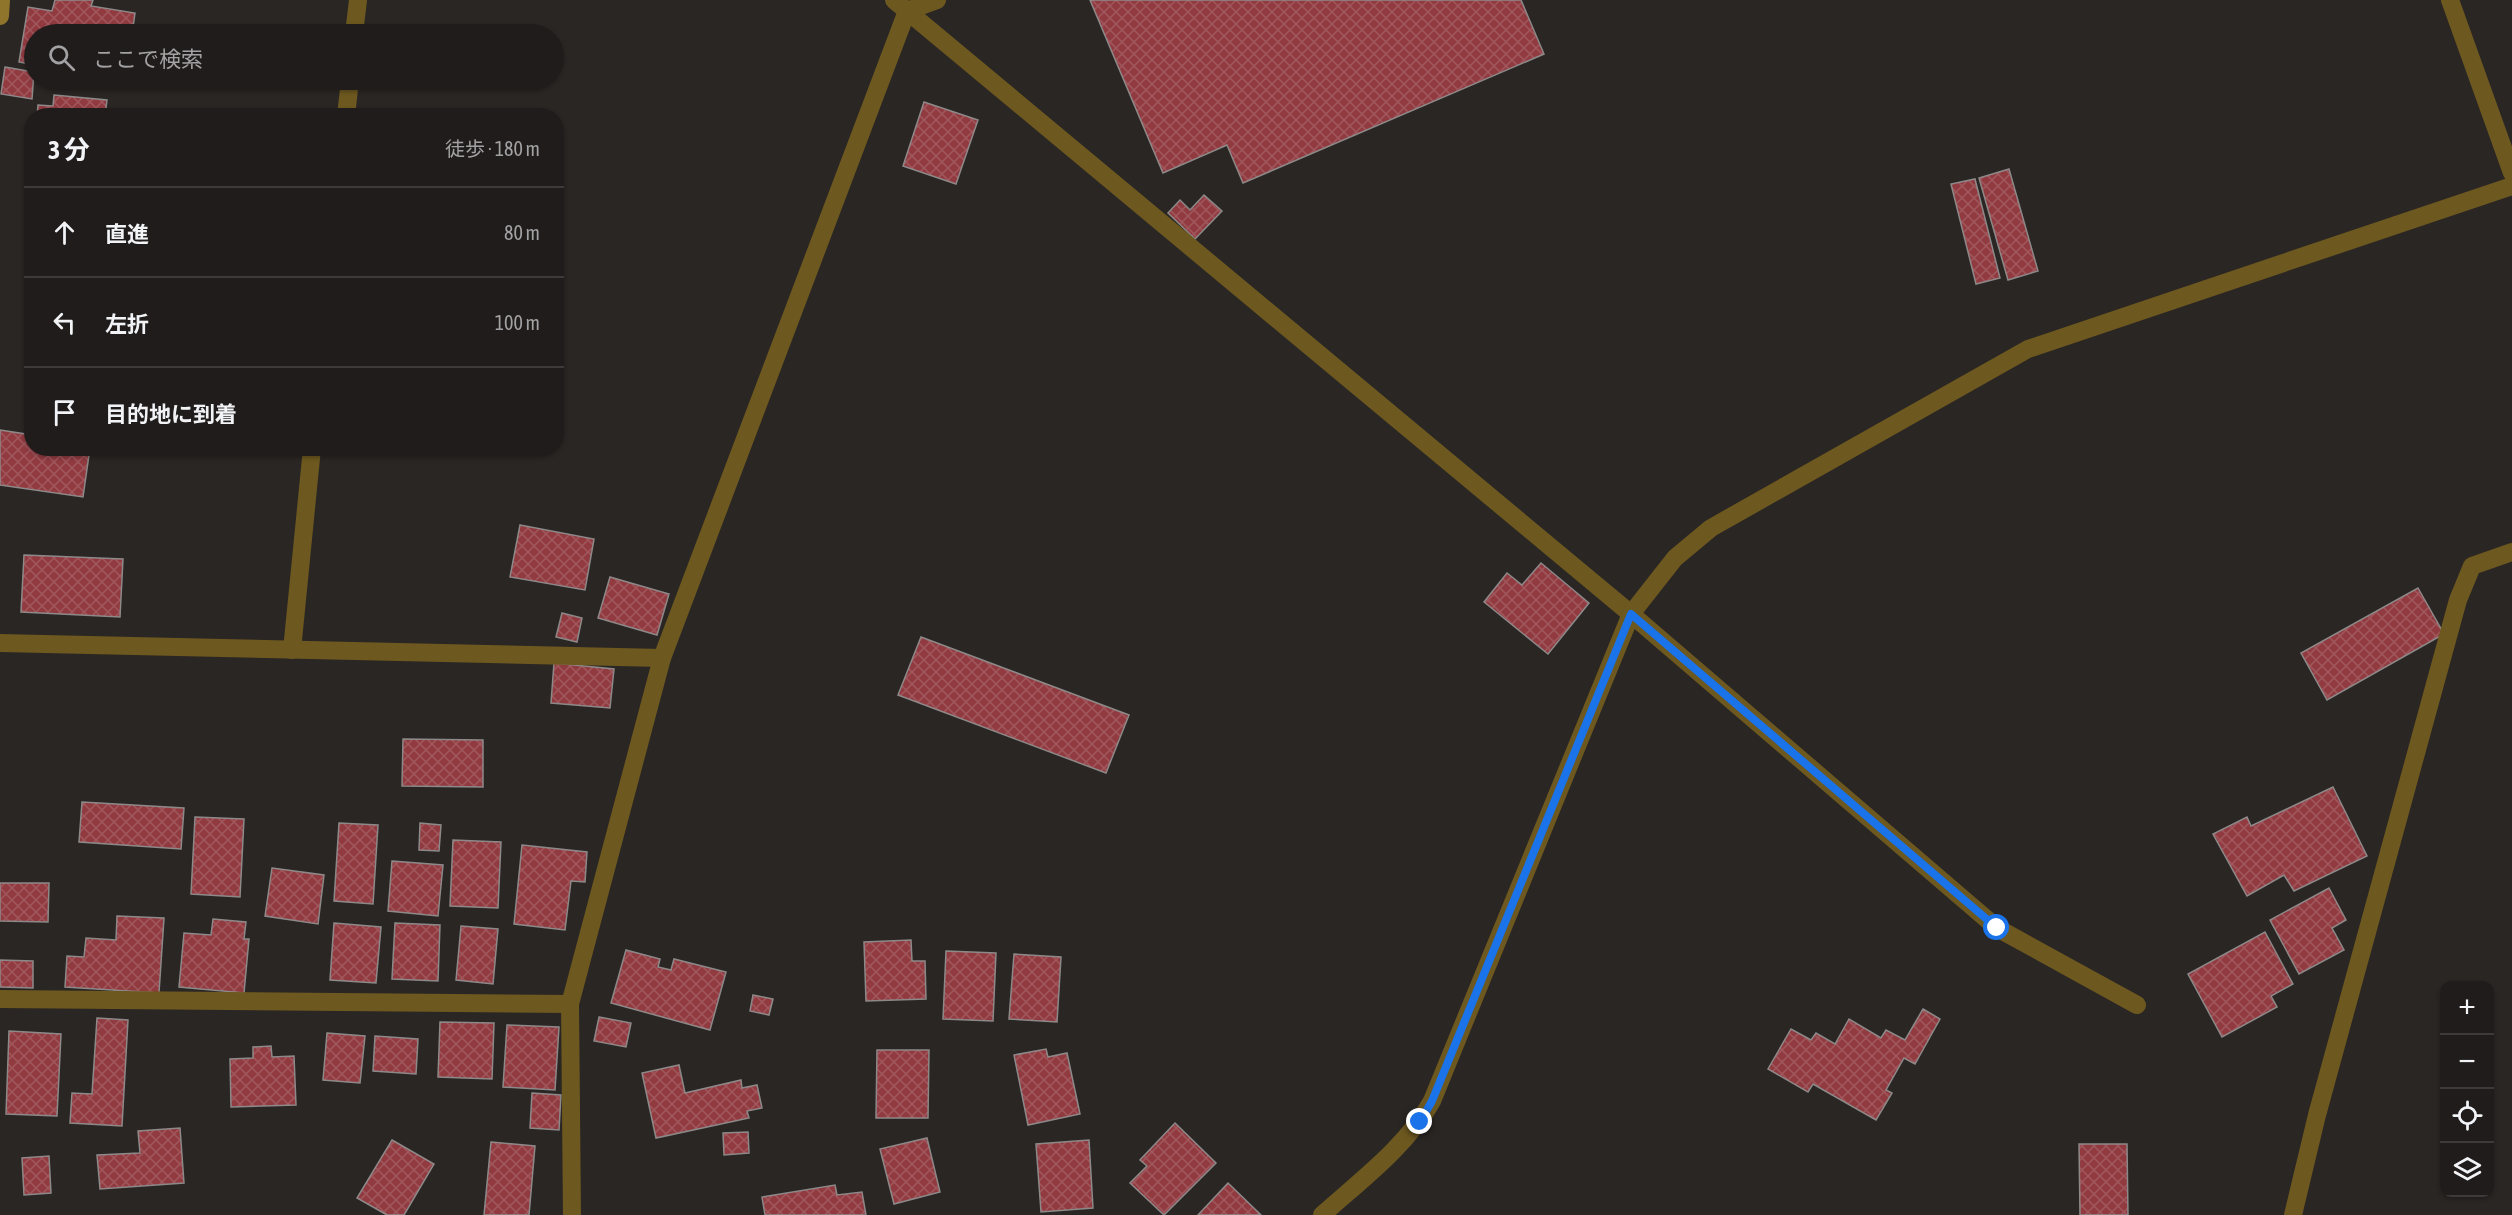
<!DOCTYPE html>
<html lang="ja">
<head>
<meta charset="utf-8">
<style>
  :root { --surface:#201c1b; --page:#282524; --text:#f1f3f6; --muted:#a2a1a3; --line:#3d3a3a }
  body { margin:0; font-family:"Asap Condensed","Noto Sans JP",sans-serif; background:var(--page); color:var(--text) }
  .controls { position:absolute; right:18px; bottom:18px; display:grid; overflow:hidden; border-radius:12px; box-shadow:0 2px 4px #0004 }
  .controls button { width:54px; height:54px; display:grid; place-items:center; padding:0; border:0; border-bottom:2px solid var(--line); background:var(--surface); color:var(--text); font:30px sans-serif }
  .stop { position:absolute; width:18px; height:18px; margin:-14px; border:4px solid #1a73e8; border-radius:50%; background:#fff }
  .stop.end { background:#1a73e8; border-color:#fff; box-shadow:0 2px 6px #0008 }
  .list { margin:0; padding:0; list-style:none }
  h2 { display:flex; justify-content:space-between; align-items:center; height:78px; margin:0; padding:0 24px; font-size:26px }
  h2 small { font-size:20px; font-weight:400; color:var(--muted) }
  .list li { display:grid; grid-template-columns:39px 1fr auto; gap:18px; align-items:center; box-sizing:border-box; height:90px; padding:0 24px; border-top:2px solid var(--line) }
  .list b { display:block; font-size:22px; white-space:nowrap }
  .list em { font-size:20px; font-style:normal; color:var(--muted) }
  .icon { flex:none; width:33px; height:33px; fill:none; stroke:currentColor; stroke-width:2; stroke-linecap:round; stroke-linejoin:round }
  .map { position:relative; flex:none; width:2512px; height:1215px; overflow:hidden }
  .search { position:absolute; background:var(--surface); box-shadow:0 2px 4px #0004; left:24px; top:24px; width:540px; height:66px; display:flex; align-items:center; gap:15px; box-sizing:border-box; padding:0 21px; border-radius:33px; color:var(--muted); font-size:22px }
  .panel { position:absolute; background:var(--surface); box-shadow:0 2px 4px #0004; left:24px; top:108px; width:540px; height:348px; border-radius:24px }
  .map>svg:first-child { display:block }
</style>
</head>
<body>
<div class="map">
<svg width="2512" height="1215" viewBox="0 0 2512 1215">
  <defs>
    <pattern id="building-cross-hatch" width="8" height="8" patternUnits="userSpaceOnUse" patternTransform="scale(1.5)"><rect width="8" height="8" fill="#913b41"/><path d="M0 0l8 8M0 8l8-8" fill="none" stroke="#a1585d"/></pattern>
  </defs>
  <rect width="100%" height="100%" fill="#2a2624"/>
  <g fill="url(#building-cross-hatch)" stroke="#8e8989" stroke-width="1.5">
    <path d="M 55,0 L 93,0 L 91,6 L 135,13 L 132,34 L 34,34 L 34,65 L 19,62 L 28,7 L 52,11 Z"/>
    <path d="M 1090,0 L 1521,0 L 1544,54 L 1243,183 L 1227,145 L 1163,173 Z"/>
    <path d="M 5,67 L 34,72 L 32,99 L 1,94 Z"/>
    <path d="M 54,95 L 107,100 L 105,116 L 37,116 L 38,105 L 53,106 Z"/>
    <path d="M 924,102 L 978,120 L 956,184 L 903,166 Z"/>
    <path d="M 2009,169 L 2038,271 L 2008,280 L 1979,178 Z"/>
    <path d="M 1975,179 L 2000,278 L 1976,284 L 1951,184 Z"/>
    <path d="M 1204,195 L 1222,211 L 1195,239 L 1168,213 L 1180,200 L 1190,210 Z"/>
    <path d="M 0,430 L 32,435 L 32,448 L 90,448 L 83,497 L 0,485 Z"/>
    <path d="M 520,525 L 594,539 L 585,590 L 510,577 Z"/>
    <path d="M 24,555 L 123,559 L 120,617 L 21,612 Z"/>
    <path d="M 1541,563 L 1589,603 L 1548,654 L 1484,602 L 1507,573 L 1522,585 Z"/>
    <path d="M 610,577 L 669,594 L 657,635 L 598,618 Z"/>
    <path d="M 2418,588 L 2444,634 L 2327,700 L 2301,653 Z"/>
    <path d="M 562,613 L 582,618 L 577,642 L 556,637 Z"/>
    <path d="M 921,637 L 1129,715 L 1106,773 L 898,695 Z"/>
    <path d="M 554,663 L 614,669 L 610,708 L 551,703 Z"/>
    <path d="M 403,739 L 483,740 L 483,787 L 402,786 Z"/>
    <path d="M 2333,787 L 2367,856 L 2294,891 L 2284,875 L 2247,896 L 2213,834 L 2247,817 L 2251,826 Z"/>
    <path d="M 82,802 L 184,808 L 181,849 L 79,842 Z"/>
    <path d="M 195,817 L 244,819 L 240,897 L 191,894 Z"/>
    <path d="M 339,823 L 378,825 L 373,904 L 334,901 Z"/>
    <path d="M 420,823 L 441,825 L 439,851 L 419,850 Z"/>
    <path d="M 453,840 L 501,842 L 498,908 L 450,906 Z"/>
    <path d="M 522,845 L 587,852 L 585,882 L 571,881 L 565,930 L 514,924 Z"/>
    <path d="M 392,861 L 443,865 L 438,916 L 388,911 Z"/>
    <path d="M 272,868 L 324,875 L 318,924 L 265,916 Z"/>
    <path d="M 0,883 L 49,883 L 48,922 L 0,921 Z"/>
    <path d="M 2329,888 L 2346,920 L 2332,928 L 2344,950 L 2299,974 L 2270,920 Z"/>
    <path d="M 117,916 L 164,918 L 159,993 L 65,987 L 67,956 L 84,957 L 86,938 L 116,940 Z"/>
    <path d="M 213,919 L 246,922 L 244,939 L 249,939 L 244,993 L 179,987 L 184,933 L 211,935 Z"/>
    <path d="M 334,923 L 381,927 L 376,983 L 330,980 Z"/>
    <path d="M 395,923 L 440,925 L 438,981 L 392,979 Z"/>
    <path d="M 461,926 L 498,929 L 493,984 L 456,980 Z"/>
    <path d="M 2265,932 L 2293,984 L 2271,996 L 2277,1007 L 2222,1037 L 2188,974 Z"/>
    <path d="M 911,940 L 912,961 L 925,961 L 926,999 L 866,1001 L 864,942 Z"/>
    <path d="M 626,950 L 660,959 L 658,967 L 671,970 L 674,959 L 726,972 L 710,1030 L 611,1003 Z"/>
    <path d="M 946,951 L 996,953 L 993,1021 L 943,1019 Z"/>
    <path d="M 1014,954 L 1061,957 L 1057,1022 L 1009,1019 Z"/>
    <path d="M 0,960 L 33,961 L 33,988 L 0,987 Z"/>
    <path d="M 753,995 L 773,999 L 769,1015 L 750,1011 Z"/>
    <path d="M 1923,1009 L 1940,1019 L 1915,1064 L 1904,1058 L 1886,1090 L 1892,1093 L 1876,1120 L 1813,1084 L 1808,1092 L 1768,1069 L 1791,1029 L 1811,1040 L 1816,1033 L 1835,1044 L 1849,1019 L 1881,1038 L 1886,1030 L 1905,1040 Z"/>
    <path d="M 599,1017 L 631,1023 L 626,1047 L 594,1041 Z"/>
    <path d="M 97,1018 L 128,1020 L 122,1126 L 70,1123 L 72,1093 L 92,1094 Z"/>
    <path d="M 440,1022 L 494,1023 L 492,1079 L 438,1077 Z"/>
    <path d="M 507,1025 L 559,1027 L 555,1090 L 503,1087 Z"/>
    <path d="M 9,1031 L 61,1034 L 57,1116 L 6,1114 Z"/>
    <path d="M 327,1033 L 365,1036 L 360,1083 L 323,1080 Z"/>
    <path d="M 375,1036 L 418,1039 L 416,1074 L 373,1071 Z"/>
    <path d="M 271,1046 L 272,1057 L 294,1056 L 296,1105 L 231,1107 L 230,1059 L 253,1058 L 253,1047 Z"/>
    <path d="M 1046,1049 L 1048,1057 L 1067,1053 L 1080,1114 L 1028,1125 L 1014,1055 Z"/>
    <path d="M 877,1050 L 929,1050 L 928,1118 L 876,1118 Z"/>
    <path d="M 679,1065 L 685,1093 L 741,1080 L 742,1088 L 757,1085 L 762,1108 L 747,1111 L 749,1118 L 656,1138 L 642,1073 Z"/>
    <path d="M 532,1093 L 561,1095 L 559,1130 L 530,1128 Z"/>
    <path d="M 1175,1123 L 1216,1163 L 1164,1215 L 1130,1183 L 1147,1166 L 1140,1160 Z"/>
    <path d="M 180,1128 L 184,1183 L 100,1189 L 97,1155 L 140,1153 L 138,1131 Z"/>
    <path d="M 748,1132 L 749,1153 L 724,1155 L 723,1133 Z"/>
    <path d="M 927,1138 L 940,1192 L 894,1204 L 880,1149 Z"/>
    <path d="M 392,1140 L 434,1164 L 404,1215 L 387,1215 L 357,1198 Z"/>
    <path d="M 1089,1140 L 1093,1208 L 1041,1212 L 1036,1144 Z"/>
    <path d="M 491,1142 L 535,1146 L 529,1215 L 484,1215 Z"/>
    <path d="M 2079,1144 L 2127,1144 L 2128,1215 L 2080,1215 Z"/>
    <path d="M 49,1156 L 51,1193 L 24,1195 L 22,1158 Z"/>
    <path d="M 1228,1183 L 1261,1215 L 1198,1215 Z"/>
    <path d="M 835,1185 L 837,1195 L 862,1192 L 866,1215 L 765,1215 L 762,1197 Z"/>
  </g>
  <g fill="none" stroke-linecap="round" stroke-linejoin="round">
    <g stroke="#6d581f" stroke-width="18">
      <path d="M 894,0 L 1631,614 L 1997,928 L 2137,1005"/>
      <path d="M 2450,0 L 2512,173"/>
      <path d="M 354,34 L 358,0"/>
      <path d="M 346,116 L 350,80"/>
      <path d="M 0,643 L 662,658"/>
      <path d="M 292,650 L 312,448"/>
      <path d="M 0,999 L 570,1004"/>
      <path d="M 572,1215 L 570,1004 L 662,658 L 907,11 L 937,0"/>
      <path d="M 1322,1215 C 1361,1180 1406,1147 1432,1101 L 1631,614 L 1675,558 L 1711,528 L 2028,349 L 2512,186"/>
      <path d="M 2293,1215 L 2317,1115 L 2458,600 L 2472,566 L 2512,552"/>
    </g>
    <path stroke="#8f742c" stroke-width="18" d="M 0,16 L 1,0"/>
  </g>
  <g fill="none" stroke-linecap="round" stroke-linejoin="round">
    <path stroke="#1a73e8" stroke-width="8" d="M 1420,1122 L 1432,1101 L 1631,614 L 1997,928"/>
  </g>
</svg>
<div class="controls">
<button>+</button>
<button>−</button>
<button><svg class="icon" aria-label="locate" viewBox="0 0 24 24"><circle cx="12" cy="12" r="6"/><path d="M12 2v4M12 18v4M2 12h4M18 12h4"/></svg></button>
<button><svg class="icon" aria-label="layers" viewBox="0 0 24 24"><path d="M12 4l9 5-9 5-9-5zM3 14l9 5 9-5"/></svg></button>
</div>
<div class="stop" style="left:1997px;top:928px"></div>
<div class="stop end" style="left:1420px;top:1122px"></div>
<div class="search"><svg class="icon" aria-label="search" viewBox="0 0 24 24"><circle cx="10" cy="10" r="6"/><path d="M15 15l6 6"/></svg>ここで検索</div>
<section class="panel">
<h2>3 分<small>徒歩 · 180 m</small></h2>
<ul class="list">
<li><svg class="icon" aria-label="ahead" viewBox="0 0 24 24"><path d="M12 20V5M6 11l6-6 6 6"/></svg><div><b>直進</b></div><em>80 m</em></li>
<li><svg class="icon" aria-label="left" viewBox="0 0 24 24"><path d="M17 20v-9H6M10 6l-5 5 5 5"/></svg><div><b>左折</b></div><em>100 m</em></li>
<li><svg class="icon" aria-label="arrive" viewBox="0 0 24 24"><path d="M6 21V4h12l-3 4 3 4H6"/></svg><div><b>目的地に到着</b></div></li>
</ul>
</section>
</div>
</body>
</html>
